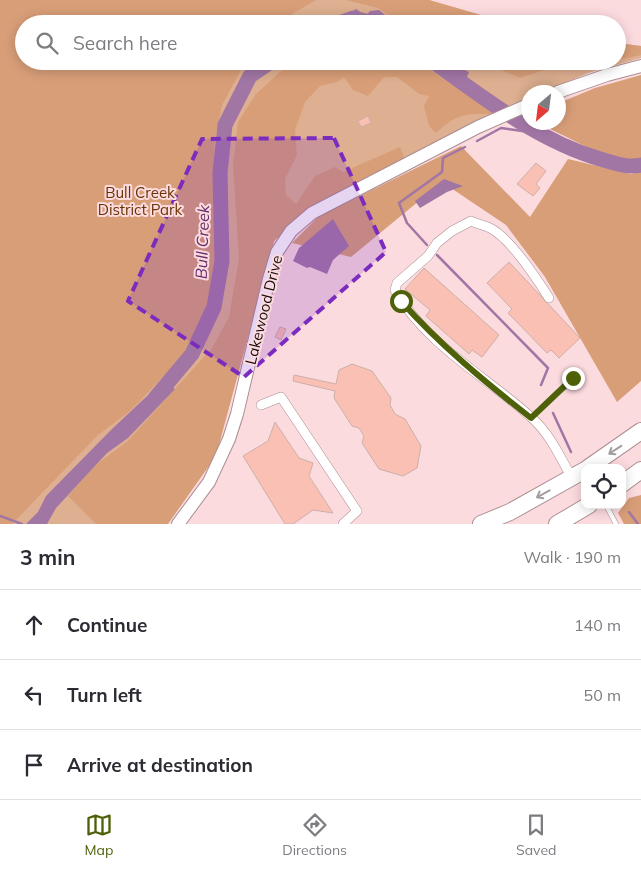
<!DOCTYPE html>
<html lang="en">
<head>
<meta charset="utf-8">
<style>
  :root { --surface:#fff; --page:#f7f7f7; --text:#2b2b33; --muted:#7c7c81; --line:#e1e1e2; --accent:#4e6109 }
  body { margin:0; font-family:Mulish,sans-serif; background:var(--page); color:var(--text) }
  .controls { position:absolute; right:15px; bottom:15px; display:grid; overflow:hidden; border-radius:10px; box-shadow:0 2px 12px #0003 }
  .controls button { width:45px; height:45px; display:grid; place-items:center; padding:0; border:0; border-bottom:1px solid var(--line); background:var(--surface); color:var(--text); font:25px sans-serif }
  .compass { position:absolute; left:521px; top:85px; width:45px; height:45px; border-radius:50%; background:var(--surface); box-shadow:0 2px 12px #0003; rotate:208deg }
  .stop { position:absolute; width:15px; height:15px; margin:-11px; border:4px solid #4e6109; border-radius:50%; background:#fff }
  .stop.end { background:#4e6109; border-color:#fff; box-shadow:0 1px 5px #0008 }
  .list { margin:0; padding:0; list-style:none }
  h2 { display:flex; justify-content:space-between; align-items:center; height:65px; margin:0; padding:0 20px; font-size:21px }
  h2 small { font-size:16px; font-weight:400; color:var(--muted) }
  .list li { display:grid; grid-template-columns:32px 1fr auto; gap:15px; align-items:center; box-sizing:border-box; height:70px; padding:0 20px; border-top:1px solid var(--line) }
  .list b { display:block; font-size:19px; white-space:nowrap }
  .list em { font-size:16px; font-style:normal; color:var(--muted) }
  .icon { flex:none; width:28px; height:28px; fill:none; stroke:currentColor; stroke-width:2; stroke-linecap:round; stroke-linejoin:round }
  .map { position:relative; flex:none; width:641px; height:524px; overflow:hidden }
  .search { position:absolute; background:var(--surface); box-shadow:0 2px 12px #0003; left:15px; right:15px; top:15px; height:55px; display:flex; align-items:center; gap:12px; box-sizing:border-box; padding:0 18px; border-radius:28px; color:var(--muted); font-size:19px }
  .sheet { height:275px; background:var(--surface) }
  nav { display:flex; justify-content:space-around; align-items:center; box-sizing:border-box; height:70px; border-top:1px solid var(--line); background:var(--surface); font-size:14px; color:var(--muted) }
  nav a { display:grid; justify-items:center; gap:2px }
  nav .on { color:var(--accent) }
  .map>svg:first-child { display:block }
</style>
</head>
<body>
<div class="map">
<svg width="641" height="524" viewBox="0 0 641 524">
  <rect width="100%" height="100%" fill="#fcdbdf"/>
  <path fill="#deaf90" d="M 0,0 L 429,0 L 512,24 L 24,24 L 24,61 L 617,61 L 617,43 L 641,46 L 641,58 L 588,73 L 544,92 L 528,92 L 528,99 L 303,214 L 274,241 L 263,277 L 168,524 L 0,524 Z"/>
  <g fill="#d89e78">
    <path d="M 0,0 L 316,0 L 292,14 L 282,24 L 24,24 L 24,61 L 246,61 L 222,105 L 214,144 L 217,260 L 211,296 L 186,353 L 130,411 L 98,435 L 12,524 L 0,524 Z"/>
    <path d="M 346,0 L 429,0 L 512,24 L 401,24 L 378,8 Z"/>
    <path d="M 617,43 L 641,46 L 641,55 L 617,60 Z"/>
    <path d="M 292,61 L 417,61 L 495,114 C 466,114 458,112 436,133 L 429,126 L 424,106 L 429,96 L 419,94 L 397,77 L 384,77 L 368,96 L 353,90 L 344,77 L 337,82 L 320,86 L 305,102 L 295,130 L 297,155 L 285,179 L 286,195 L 296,204 L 315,176 L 335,167 L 343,172 L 400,147 L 405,160 L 303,214 L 274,241 L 216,456 L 168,524 L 96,524 L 68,496 L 97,464 L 128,441 L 212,348 L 229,317 L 239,259 L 233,165 L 238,122 L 256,94 Z"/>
    <path d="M 481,61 L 549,61 L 553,67 L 520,78 Z"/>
    <path d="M 578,61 L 611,61 L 582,67 Z"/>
    <path d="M 641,75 L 641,161 L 623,165 L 538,123 L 558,122 L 559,103 L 595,88 Z"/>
    <path d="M 461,146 L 530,217 L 568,159 L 631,174 L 641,172 L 641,381 L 617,402 L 545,277 L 506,225 L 442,182 L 351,257 L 292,243 L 319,216 Z"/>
    <path d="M 641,495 L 641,524 L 624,524 L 618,513 L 629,498 Z"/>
  </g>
  <g fill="#a176a5">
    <path d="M 356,9 L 366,16 L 370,11 L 379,10 L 396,24 L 343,24 L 349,14 Z"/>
    <path d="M 427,61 L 447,61 L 469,72 L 463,87 Z"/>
    <path d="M 444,179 L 463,186 L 447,192 L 420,208 L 415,201 Z"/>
    <path d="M 333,219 L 349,246 L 333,260 L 327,274 L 310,267 L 307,268 L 293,261 L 299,248 Z"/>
    <path d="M 164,380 L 175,389 L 128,438 L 107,453 L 56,508 L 47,524 L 26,524 L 38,512 L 46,496 L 111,430 Z"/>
  </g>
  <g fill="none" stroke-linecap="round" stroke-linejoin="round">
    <g stroke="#a176a5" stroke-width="2.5">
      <path d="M 477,141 L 501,128 L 536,133"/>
      <path d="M 427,245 L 407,223 L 399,203 L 442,172 L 443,158 L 465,147"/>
      <path d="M 437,255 L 548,368 L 541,385"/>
      <path d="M 553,413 L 571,452"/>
      <path d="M 629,512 L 638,524"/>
      <path d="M 0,516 L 22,524"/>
    </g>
    <g stroke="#a176a5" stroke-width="15">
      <path d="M 336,24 L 353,18 L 379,24"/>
      <path d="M 432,61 C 485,99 537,140 600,159 C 615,163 626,168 641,165"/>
      <path d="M 155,398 L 192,354 L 214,307 L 222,261 L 220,173 L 225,125 L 250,76 L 272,61"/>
    </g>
  </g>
  <g fill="#fac0b4" stroke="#cdafa8">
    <path d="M 368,116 L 371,123 L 361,127 L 358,121 Z"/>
    <path d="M 536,163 L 546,171 L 536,184 L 540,188 L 533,196 L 517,184 Z"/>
    <path d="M 509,262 L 580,338 L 559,358 L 551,350 L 547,353 L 508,313 L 512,309 L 487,283 Z"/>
    <path d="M 424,268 L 499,335 L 482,357 L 472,350 L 469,354 L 426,316 L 430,310 L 405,289 Z"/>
    <path d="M 280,327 L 286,329 L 281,340 L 275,337 Z"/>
    <path d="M 352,364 L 372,371 L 391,398 L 390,405 L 395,414 L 405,419 L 421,446 L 417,468 L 403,476 L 379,469 L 362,443 L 364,436 L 359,428 L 352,426 L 334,398 L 335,391 L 293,381 L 294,375 L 336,384 L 339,370 Z"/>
    <path d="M 275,422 L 299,458 L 313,463 L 309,476 L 333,513 L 313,510 L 293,524 L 285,524 L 243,456 L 268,441 Z"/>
  </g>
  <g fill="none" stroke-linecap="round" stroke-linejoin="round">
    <g stroke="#ab8d91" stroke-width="5.5">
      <g id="lane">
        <path d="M 531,418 L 573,379"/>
        <path d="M 606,505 L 616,524"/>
      </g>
    </g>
    <g stroke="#ab8d91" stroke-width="10">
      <g id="street">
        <path d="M 549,298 C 537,279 510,238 490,228 C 484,225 477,224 471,221 L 452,231 L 437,243 L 428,256 L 397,283 L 395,290 C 426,345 487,377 532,418 C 550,434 560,457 572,478"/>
        <path d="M 261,405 L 281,397 L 357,511 L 343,524"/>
      </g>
    </g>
    <g stroke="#ab8d91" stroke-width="14">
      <g id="secondary">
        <path d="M 558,92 L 607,75 L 641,66"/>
        <path d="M 178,524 L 209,482 L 229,439 L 237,414 L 269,279 L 277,252 L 291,231 L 312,213 L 478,127 L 528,105"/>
      </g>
    </g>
    <g stroke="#ab8d91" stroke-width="18">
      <g id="highway">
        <path d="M 588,468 L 641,431"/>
        <path d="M 622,484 L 641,470"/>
        <path d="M 481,524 L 510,512 L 585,470"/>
        <path d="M 557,524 L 589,505"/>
      </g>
    </g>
    <use href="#lane" stroke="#fff" stroke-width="4.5"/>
    <use href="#street" stroke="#fff" stroke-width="9"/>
    <use href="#secondary" stroke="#fff" stroke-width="12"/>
    <use href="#highway" stroke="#fff" stroke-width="16"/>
  </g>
  <defs><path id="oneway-shaft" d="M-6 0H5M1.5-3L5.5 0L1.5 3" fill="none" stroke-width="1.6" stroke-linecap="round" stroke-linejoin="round" transform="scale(1.25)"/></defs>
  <g stroke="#a29d9e">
    <use href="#oneway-shaft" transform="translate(615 450) rotate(147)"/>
    <use href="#oneway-shaft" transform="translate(543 494) rotate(151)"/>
  </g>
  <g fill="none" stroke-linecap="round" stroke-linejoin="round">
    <path stroke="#4e6109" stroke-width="6" d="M 401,301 C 440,345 485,382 531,418 L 573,378"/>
  </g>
  <path fill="#7b2cbf" fill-opacity="0.2" stroke="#7b2cbf" stroke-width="4" stroke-dasharray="10 6" stroke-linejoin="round" d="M 334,138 L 386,252 L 244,377 L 128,301 L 202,139 Z"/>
  <g text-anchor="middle" stroke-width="4" stroke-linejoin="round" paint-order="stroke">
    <g font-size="15" fill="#683304" stroke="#fcdbdf">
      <text x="140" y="198">Bull Creek<tspan x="140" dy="17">District Park</tspan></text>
    </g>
    <g font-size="15" fill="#160b0d" stroke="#fcdbdf">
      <text transform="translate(264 310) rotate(-76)" y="5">Lakewood Drive</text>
    </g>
    <g font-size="16" font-style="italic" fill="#642d6a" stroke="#fcdbdf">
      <text transform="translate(202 242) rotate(-88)" y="6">Bull Creek</text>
    </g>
  </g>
</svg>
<div class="controls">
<button><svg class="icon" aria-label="locate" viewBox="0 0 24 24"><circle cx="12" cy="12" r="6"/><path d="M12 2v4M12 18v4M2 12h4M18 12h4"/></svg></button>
</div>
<svg class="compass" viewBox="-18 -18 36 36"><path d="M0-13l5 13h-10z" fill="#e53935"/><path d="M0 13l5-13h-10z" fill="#7c7c81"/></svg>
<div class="stop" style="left:401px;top:301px"></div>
<div class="stop end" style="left:573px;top:378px"></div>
<div class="search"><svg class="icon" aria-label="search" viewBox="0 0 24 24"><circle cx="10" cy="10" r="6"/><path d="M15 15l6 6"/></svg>Search here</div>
</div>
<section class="sheet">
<h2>3 min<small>Walk · 190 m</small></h2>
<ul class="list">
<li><svg class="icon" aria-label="ahead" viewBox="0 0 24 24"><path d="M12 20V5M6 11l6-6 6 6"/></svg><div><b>Continue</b></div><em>140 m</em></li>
<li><svg class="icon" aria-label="left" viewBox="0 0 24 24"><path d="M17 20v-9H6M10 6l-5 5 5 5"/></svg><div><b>Turn left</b></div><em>50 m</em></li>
<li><svg class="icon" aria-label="arrive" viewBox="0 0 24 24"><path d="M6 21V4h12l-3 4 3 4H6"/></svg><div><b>Arrive at destination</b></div></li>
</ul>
</section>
<nav>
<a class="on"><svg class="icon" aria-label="map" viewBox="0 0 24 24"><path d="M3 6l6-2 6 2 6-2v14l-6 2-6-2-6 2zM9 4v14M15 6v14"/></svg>Map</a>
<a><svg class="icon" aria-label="directions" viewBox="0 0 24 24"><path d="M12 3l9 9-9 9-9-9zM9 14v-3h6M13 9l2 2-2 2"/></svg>Directions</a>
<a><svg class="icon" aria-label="saved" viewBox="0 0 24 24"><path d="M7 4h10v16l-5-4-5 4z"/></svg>Saved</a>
</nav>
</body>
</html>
